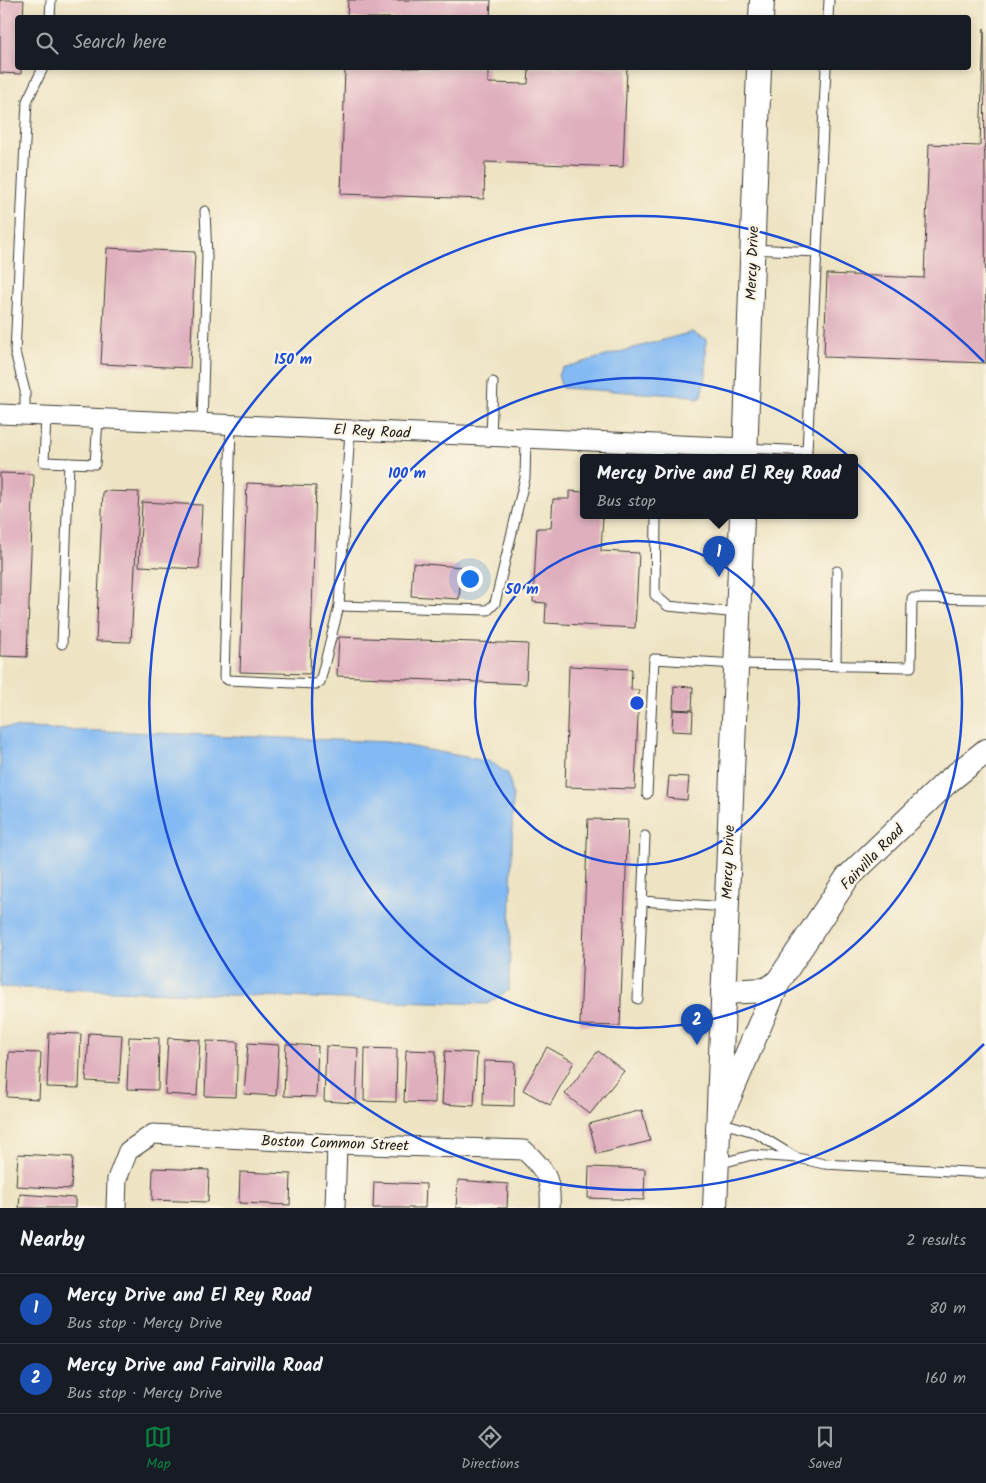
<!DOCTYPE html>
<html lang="en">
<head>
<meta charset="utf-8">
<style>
  :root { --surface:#171b24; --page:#20242c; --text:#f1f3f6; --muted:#9ea1a6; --line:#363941; --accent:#0b8043 }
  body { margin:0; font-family:Kalam,sans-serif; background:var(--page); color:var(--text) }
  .you { position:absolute; left:469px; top:578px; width:18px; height:18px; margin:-12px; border:4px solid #fff; border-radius:50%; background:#1a73e8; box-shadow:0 0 0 8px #1a73e833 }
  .badge { display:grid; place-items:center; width:32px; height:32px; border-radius:50%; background:var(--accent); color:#fff; font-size:16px; font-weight:700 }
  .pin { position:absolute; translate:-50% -41px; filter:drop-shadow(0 1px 2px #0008) }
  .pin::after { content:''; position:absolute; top:26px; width:18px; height:15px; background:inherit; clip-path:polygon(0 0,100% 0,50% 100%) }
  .popup { position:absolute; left:580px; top:454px; width:278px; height:65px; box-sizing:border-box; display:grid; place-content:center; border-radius:5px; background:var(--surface); filter:drop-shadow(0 1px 4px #0005); font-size:16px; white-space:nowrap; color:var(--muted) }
  .popup b { font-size:19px; color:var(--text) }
  .popup::after { content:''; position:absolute; left:50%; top:100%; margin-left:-10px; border:10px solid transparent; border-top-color:var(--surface) }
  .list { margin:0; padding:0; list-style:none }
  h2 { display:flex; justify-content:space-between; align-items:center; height:65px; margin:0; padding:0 20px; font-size:21px }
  h2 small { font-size:16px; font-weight:400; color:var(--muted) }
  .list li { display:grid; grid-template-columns:32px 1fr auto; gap:15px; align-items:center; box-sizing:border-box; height:70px; padding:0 20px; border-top:1px solid var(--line) }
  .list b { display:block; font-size:19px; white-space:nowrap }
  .list p { margin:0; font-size:16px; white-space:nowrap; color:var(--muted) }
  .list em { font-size:16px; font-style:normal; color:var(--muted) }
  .icon { flex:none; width:28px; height:28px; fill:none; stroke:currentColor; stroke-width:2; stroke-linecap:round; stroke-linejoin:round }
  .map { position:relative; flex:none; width:986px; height:1208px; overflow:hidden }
  .search { position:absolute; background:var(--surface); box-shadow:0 2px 8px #0003; left:15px; right:15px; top:15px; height:55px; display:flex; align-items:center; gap:12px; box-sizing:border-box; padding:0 18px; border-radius:5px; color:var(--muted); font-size:19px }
  .sheet { height:205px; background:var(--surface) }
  nav { display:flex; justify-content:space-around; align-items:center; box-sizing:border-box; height:70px; border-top:1px solid var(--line); background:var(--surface); font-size:14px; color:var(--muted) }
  nav a { display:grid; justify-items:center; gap:2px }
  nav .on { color:var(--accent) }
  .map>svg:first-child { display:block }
</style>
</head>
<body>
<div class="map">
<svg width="986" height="1208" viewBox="0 0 986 1208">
  <rect width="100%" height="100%" fill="#fcf5e5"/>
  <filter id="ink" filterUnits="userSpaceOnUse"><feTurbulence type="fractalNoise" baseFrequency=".02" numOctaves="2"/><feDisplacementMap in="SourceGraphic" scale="10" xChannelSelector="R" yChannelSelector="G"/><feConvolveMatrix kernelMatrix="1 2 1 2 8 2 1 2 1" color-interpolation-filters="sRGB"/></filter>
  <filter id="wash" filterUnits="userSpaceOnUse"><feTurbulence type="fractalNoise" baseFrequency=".0096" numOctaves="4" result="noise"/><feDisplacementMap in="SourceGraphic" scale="20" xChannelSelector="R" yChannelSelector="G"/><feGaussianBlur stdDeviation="1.12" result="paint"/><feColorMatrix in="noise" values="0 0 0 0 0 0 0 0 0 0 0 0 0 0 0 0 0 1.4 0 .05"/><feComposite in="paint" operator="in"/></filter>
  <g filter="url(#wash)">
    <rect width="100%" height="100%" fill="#eee4c4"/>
    <g fill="#83baf3" stroke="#506b88">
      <path d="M 692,332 L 706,339 L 706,375 L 701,397 L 697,399 L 693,396 L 562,388 L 558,375 L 562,368 Z"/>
      <path d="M 0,727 L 388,742 L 491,762 L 508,774 L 513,794 L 509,990 L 487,1004 L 0,987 Z"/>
    </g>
    <g id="blocks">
      <g fill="#dfafbe">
        <path d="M 0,0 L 24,0 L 23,18 L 18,18 L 18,68 L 21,68 L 21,74 L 0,73 Z"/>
        <path d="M 348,0 L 491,0 L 490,18 L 347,18 Z"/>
        <path d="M 984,28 L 986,363 L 824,357 L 827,274 L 924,278 L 929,144 L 980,146 Z"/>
        <path d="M 345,68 L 488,68 L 488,83 L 528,84 L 529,68 L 627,68 L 623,167 L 485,162 L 484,199 L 341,194 Z"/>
        <path d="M 107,248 L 195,252 L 190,368 L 101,364 Z"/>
        <path d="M 0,473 L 34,474 L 27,657 L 0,656 Z"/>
        <path d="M 247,483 L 316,486 L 310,674 L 240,672 Z"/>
        <path d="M 103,491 L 139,492 L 131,642 L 96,641 Z"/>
        <path d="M 569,491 L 584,492 L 584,516 L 603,516 L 601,551 L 639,553 L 635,628 L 545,623 L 546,603 L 533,602 L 537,528 L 551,528 L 553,499 L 569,499 Z"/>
        <path d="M 142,502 L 202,505 L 199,569 L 139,566 Z"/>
        <path d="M 413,563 L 461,567 L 459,599 L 411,596 Z"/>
        <path d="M 339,637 L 528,644 L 526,684 L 337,676 Z"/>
        <path d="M 569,666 L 632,669 L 631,690 L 639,690 L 635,789 L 565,787 Z"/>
        <path d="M 674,686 L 693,687 L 692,710 L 673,709 Z"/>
        <path d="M 673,710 L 693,711 L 692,732 L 672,731 Z"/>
        <path d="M 669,776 L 689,777 L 687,800 L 667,798 Z"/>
        <path d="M 588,819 L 628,820 L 620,1026 L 580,1025 Z"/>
        <path d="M 49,1033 L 81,1034 L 79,1088 L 47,1087 Z"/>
        <path d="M 89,1033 L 122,1035 L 119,1083 L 86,1081 Z"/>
        <path d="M 129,1037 L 159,1038 L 158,1090 L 127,1089 Z"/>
        <path d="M 168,1038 L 200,1040 L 197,1096 L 165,1094 Z"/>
        <path d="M 207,1041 L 238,1042 L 236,1097 L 205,1096 Z"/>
        <path d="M 248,1043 L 279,1045 L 276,1096 L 244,1094 Z"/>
        <path d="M 286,1044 L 318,1046 L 316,1097 L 284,1096 Z"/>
        <path d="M 326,1046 L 358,1048 L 356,1103 L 324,1101 Z"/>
        <path d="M 547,1047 L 574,1062 L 550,1105 L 523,1090 Z"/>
        <path d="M 365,1048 L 397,1049 L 396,1102 L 364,1101 Z"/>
        <path d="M 406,1050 L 436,1051 L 435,1103 L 404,1102 Z"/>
        <path d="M 445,1051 L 477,1053 L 474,1106 L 442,1104 Z"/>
        <path d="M 598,1051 L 624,1071 L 590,1114 L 565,1094 Z"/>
        <path d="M 9,1052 L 41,1053 L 39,1099 L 7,1097 Z"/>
        <path d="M 484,1061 L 515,1062 L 514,1106 L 483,1105 Z"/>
        <path d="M 642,1110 L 650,1141 L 597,1154 L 589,1124 Z"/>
        <path d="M 18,1154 L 73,1157 L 71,1189 L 16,1186 Z"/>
        <path d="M 589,1167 L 645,1169 L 644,1200 L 588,1198 Z"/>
        <path d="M 153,1168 L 209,1170 L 208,1202 L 152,1200 Z"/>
        <path d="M 240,1172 L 291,1174 L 290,1205 L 239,1203 Z"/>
        <path d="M 458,1180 L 508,1184 L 507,1208 L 456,1208 Z"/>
        <path d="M 374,1182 L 426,1184 L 425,1208 L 373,1208 Z"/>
        <path d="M 20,1194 L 75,1198 L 75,1208 L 19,1208 Z"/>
      </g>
    </g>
  </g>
  <g filter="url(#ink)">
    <use href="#blocks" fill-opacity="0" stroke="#3c3a35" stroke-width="1"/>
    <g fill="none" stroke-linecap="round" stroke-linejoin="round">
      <g stroke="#3c3a35" stroke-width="11">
        <g id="service">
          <path d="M 50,18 L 51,0"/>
          <path d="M 828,18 L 829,0"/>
          <path d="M 753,249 L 817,252"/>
          <path d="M 25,415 L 25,391 L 15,352 L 27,101 L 43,68"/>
          <path d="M 46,416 L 44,462 L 95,464 L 98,419"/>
          <path d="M 202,424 L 207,257 L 205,211"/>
          <path d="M 231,425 L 224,677 L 228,680 L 316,684 L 320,682 L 339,606 L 350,430"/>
          <path d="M 491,437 L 493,382"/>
          <path d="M 746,448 L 807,451 L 826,68"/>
          <path d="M 658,458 L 659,444"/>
          <path d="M 656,516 L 655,595 L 668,606 L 738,613"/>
          <path d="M 339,606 L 488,610 L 495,603 L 525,478 L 526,439"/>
          <path d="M 62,644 L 69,463"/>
          <path d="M 836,666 L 837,571"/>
          <path d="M 647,794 L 654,659 L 736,664 L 911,667 L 912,598 L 986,599"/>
          <path d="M 642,901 L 726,907"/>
          <path d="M 638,999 L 645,836"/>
          <path d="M 719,1122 L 754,1132 L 795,1157"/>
          <path d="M 718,1164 L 752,1155 L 798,1158 L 824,1164 L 986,1173"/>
        </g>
      </g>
      <g stroke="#3c3a35" stroke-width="21">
        <g id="minor">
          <path d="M 0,414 L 745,448"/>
          <path d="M 116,1208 L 117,1179 L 128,1151 L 153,1134 L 337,1144 L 524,1150 C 545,1169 552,1179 550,1208"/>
          <path d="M 335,1208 L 337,1144"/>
        </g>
      </g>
      <g stroke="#3c3a35" stroke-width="26">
        <g id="tertiary">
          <path d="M 761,18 L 762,0"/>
          <path d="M 745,458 L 759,68"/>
          <path d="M 723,992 L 766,990 L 778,982"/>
          <path d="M 723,1111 L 778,982 L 847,878 L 946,783 L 986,751"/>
          <path d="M 715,1208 L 742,516"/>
        </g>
      </g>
      <use href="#service" stroke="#fff" stroke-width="9"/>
      <use href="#minor" stroke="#fff" stroke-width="19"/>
      <use href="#tertiary" stroke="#fff" stroke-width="24"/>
    </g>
  </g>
  <g fill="none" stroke="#1d4ed8" stroke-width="2.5">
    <circle cx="637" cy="703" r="162"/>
    <circle cx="637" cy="703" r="325"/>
    <path d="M984 1044A487 487 0 1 1 984 362"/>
  </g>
  <g text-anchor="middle" stroke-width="4.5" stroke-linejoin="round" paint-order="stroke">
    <g font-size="15" fill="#1c1c1c" stroke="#fcf5e5">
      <text transform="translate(752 263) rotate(-88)" y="5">Mercy Drive</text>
      <text transform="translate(372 431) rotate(3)" y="5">El Rey Road</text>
      <text transform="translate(872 857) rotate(-46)" y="5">Fairvilla Road</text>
      <text transform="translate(728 862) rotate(-88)" y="5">Mercy Drive</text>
      <text transform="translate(335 1143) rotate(2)" y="5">Boston Common Street</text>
    </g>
  </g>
  <circle cx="637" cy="703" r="8" fill="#1d4ed8" stroke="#fcf5e5" stroke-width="2.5"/>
  <g font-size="15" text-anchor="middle" font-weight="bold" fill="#1d4ed8" stroke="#fcf5e5" stroke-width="4.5" stroke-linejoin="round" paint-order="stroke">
    <text x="293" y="364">150 m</text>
    <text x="407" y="478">100 m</text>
    <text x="522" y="594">50 m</text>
  </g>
</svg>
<div class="you"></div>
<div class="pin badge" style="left:719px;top:577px;background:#1a4fb4">1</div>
<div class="popup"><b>Mercy Drive and El Rey Road</b>Bus stop</div>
<div class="pin badge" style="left:697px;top:1045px;background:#1a4fb4">2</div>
<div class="search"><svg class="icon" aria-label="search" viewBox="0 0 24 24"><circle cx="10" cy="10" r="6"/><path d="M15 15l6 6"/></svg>Search here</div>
</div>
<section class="sheet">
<h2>Nearby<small>2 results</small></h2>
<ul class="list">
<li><span class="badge" style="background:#1a4fb4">1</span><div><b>Mercy Drive and El Rey Road</b><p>Bus stop · Mercy Drive</p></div><em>80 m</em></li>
<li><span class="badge" style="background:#1a4fb4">2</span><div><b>Mercy Drive and Fairvilla Road</b><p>Bus stop · Mercy Drive</p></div><em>160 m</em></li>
</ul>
</section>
<nav>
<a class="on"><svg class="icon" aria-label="map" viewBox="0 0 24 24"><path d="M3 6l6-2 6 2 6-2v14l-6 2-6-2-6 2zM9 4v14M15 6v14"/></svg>Map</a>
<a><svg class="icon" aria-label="directions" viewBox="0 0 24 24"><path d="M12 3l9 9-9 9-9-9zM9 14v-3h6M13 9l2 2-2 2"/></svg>Directions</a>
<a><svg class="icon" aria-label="saved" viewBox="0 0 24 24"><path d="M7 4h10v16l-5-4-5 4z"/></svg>Saved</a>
</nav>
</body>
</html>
